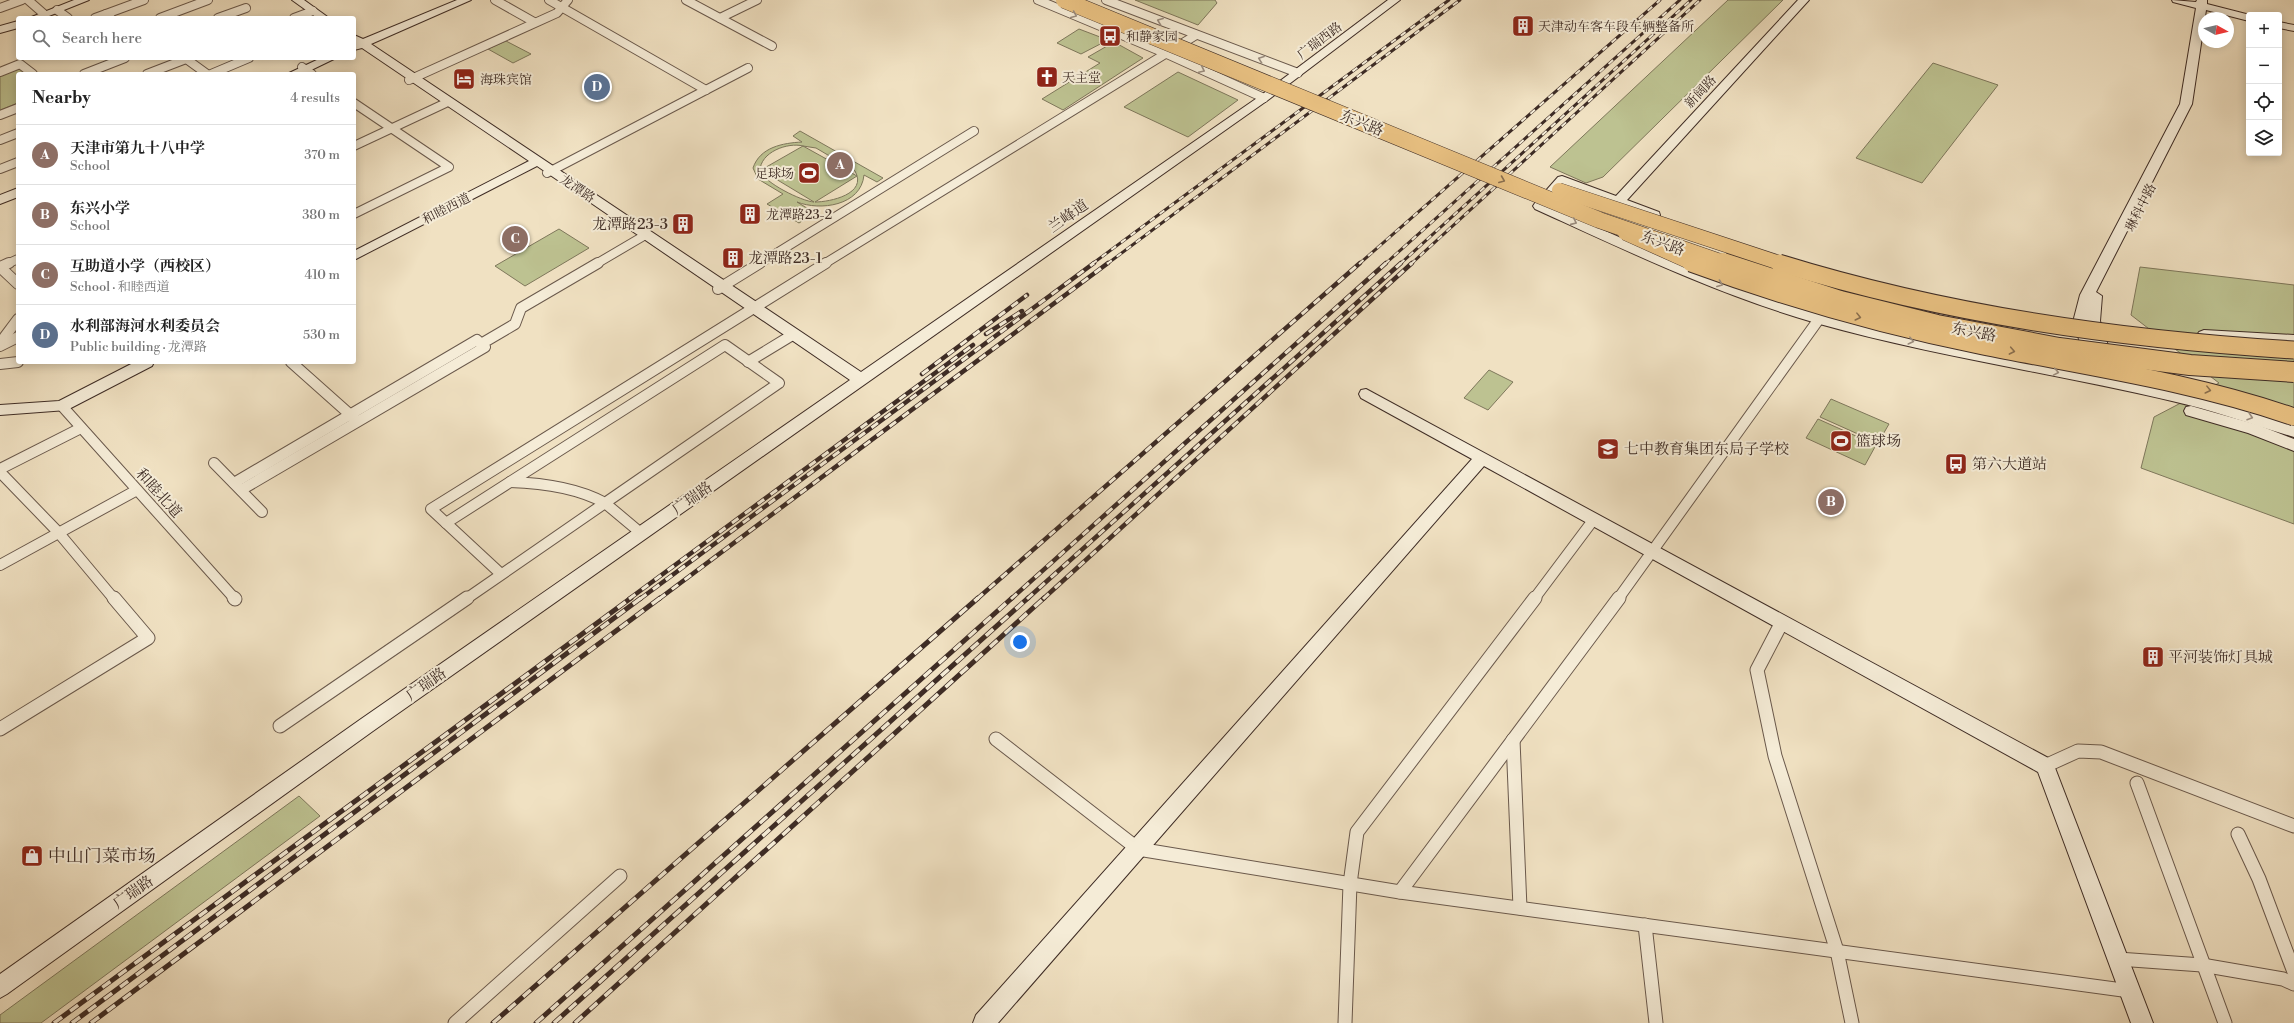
<!DOCTYPE html>
<html lang="en">
<head>
<meta charset="utf-8">
<style>
  :root { --surface:#fff; --page:#f2f2f2; --text:#222; --muted:#767676; --line:#e0e0e0; --accent:#ea580c }
  body { margin:0; font-family:"Libre Bodoni","Noto Serif SC",serif; background:var(--page); color:var(--text) }
  .controls { position:absolute; right:12px; top:12px; display:grid; overflow:hidden; border-radius:4px; box-shadow:0 2px 10px #0003 }
  .controls button { width:36px; height:36px; display:grid; place-items:center; padding:0; border:0; border-bottom:1px solid var(--line); background:var(--surface); color:var(--text); font:20px sans-serif }
  .compass { position:absolute; left:2198px; top:12px; width:36px; height:36px; border-radius:50%; background:var(--surface); box-shadow:0 2px 10px #0003; rotate:98deg }
  .you { position:absolute; left:1020px; top:642px; width:14px; height:14px; margin:-10px; border:3px solid #fff; border-radius:50%; background:#1a73e8; box-shadow:0 0 0 6px #1a73e833 }
  .badge { display:grid; place-items:center; width:26px; height:26px; border-radius:50%; background:var(--accent); color:#fff; font-size:13px; font-weight:700 }
  .pin { position:absolute; translate:-50% -50%; border:2px solid #fff; box-shadow:0 1px 4px #0006 }
  .list { margin:0; padding:0; list-style:none }
  h2 { display:flex; justify-content:space-between; align-items:center; height:52px; margin:0; padding:0 16px; font-size:17px }
  h2 small { font-size:13px; font-weight:400; color:var(--muted) }
  .list li { display:grid; grid-template-columns:26px 1fr auto; gap:12px; align-items:center; box-sizing:border-box; height:60px; padding:0 16px; border-top:1px solid var(--line) }
  .list b { display:block; font-size:15px; white-space:nowrap }
  .list p { margin:0; font-size:13px; white-space:nowrap; color:var(--muted) }
  .list em { font-size:13px; font-style:normal; color:var(--muted) }
  .icon { flex:none; width:22px; height:22px; fill:none; stroke:currentColor; stroke-width:2; stroke-linecap:round; stroke-linejoin:round }
  .map { position:relative; flex:none; width:2294px; height:1023px; overflow:hidden }
  .search { position:absolute; background:var(--surface); box-shadow:0 2px 10px #0003; left:16px; top:16px; width:340px; height:44px; display:flex; align-items:center; gap:10px; box-sizing:border-box; padding:0 14px; border-radius:4px; color:var(--muted); font-size:15px }
  .panel { position:absolute; background:var(--surface); box-shadow:0 2px 10px #0003; left:16px; top:72px; width:340px; height:292px; border-radius:4px }
  .map>svg:first-child { display:block }
</style>
</head>
<body>
<div class="map">
<svg width="2294" height="1023" viewBox="0 0 2294 1023">
  <rect width="100%" height="100%" fill="#f0e1c2"/>
  <filter id="stains"><feTurbulence type="fractalNoise" baseFrequency=".005" numOctaves="4"/><feColorMatrix values="0 0 0 0 .2 0 0 0 0 .09 0 0 0 0 .02 0 0 0 .5 -.17"/></filter>
  <radialGradient id="worn" r=".72"><stop offset=".6" stop-color="#630" stop-opacity="0"/><stop offset="1" stop-color="#630" stop-opacity=".3"/></radialGradient>
  <g fill="#bdc291" stroke="#7e775b" fill-rule="evenodd">
    <path d="M 1135,0 L 1215,0 L 1217,3 L 1198,25 Z"/>
    <path d="M 1728,0 L 1783,0 L 1603,177 L 1586,183 L 1550,167 Z"/>
    <path d="M 1079,29 L 1108,40 L 1081,54 L 1057,43 Z"/>
    <path d="M 506,41 L 531,54 L 513,63 L 488,49 Z"/>
    <path d="M 1114,42 L 1143,58 L 1063,110 L 1042,99 L 1100,63 L 1088,57 Z"/>
    <path d="M 1933,63 L 1998,85 L 1922,183 L 1856,158 Z"/>
    <path d="M 21,67 L 29,74 L 18,74 L 18,103 L 0,110 L 0,75 Z"/>
    <path d="M 1178,72 L 1238,100 L 1188,137 L 1124,107 Z"/>
    <path d="M 800,131 L 883,178 L 877,182 L 864,175 C 861,206 820,211 797,202 L 815,213 L 799,223 L 767,204 L 783,194 L 758,179 L 753,168 C 760,147 783,143 802,142 L 793,136 ZM 803,146 L 816,148 L 855,171 C 868,194 830,202 815,202 L 857,176 ZM 803,146 L 761,170 L 814,202 C 801,201 765,183 760,171 C 760,152 788,142 803,146 Z"/>
    <path d="M 559,229 L 589,248 L 525,286 L 495,266 Z"/>
    <path d="M 2140,267 L 2294,285 L 2294,524 L 2141,468 L 2154,417 L 2219,383 L 2131,315 Z"/>
    <path d="M 1489,370 L 1513,382 L 1488,410 L 1464,398 Z"/>
    <path d="M 1831,399 L 1889,424 L 1878,443 L 1820,417 Z"/>
    <path d="M 1818,419 L 1876,445 L 1865,465 L 1806,438 Z"/>
    <path d="M 299,796 L 320,816 L 41,1023 L 0,1023 L 0,1015 Z"/>
  </g>
  <g fill="none" stroke-linecap="round" stroke-linejoin="round">
    <g stroke="#6a594c" stroke-width="10">
      <g id="street-far2">
        <path d="M 28,0 L 44,14"/>
        <path d="M 495,0 L 534,22"/>
        <path d="M 549,0 L 706,90"/>
        <path d="M 686,0 L 772,46"/>
        <path d="M 1038,0 L 1167,54 L 1264,98"/>
        <path d="M 1106,0 L 1298,73"/>
        <path d="M 0,8 L 22,0"/>
        <path d="M 57,10 L 68,18"/>
        <path d="M 95,18 L 106,14"/>
        <path d="M 111,18 L 106,14 L 144,0"/>
        <path d="M 160,18 L 208,0"/>
        <path d="M 218,18 L 246,8"/>
        <path d="M 294,18 L 313,11"/>
        <path d="M 720,18 L 757,0"/>
        <path d="M 185,58 L 207,74"/>
        <path d="M 302,67 L 312,74"/>
        <path d="M 0,72 L 20,64 L 33,74"/>
        <path d="M 84,74 L 125,58"/>
        <path d="M 147,74 L 186,59"/>
        <path d="M 211,74 L 249,58"/>
        <path d="M 409,80 L 557,13 L 568,0"/>
        <path d="M 354,103 L 449,167 L 354,214"/>
        <path d="M 0,115 L 18,108"/>
        <path d="M 0,140 L 18,133"/>
        <path d="M 354,146 L 448,102"/>
        <path d="M 0,169 L 18,162"/>
        <path d="M 547,173 L 748,68"/>
        <path d="M 7,264 L 18,259"/>
        <path d="M 596,264 L 647,234"/>
        <path d="M 759,264 L 974,131"/>
        <path d="M 824,264 L 1196,35"/>
      </g>
    </g>
    <g stroke="#6a594c" stroke-width="12">
      <g id="street-far1">
        <path d="M 0,267 L 18,284"/>
        <path d="M 0,267 L 9,263"/>
        <path d="M 718,289 L 760,263"/>
        <path d="M 0,343 L 18,319"/>
        <path d="M 725,345 L 779,383 L 605,503 C 576,487 542,483 510,482 Z"/>
        <path d="M 0,346 L 18,337"/>
        <path d="M 291,362 L 355,419"/>
        <path d="M 748,362 L 794,334"/>
        <path d="M 0,364 L 18,362"/>
        <path d="M 62,406 L 235,599"/>
        <path d="M 214,463 L 262,512"/>
        <path d="M 0,469 L 81,428"/>
        <path d="M 0,472 L 58,532 L 114,599"/>
        <path d="M 234,483 L 477,340 L 481,344"/>
        <path d="M 241,490 L 485,347 L 481,344 L 515,324 L 521,308 L 598,263"/>
        <path d="M 605,503 L 642,534"/>
        <path d="M 446,523 L 510,482"/>
        <path d="M 0,565 L 137,490"/>
        <path d="M 501,574 L 431,509 L 826,263"/>
        <path d="M 466,599 L 605,503"/>
        <path d="M 1534,599 L 1594,519"/>
        <path d="M 1618,599 L 1819,319"/>
      </g>
    </g>
    <g stroke="#6a594c" stroke-width="15">
      <g id="street">
        <path d="M 234,598 L 235,599"/>
        <path d="M 1782,622 L 1757,670 L 1775,756 L 1837,951 L 1852,1023"/>
        <path d="M 280,726 L 467,598"/>
        <path d="M 0,729 L 148,638 L 114,598"/>
        <path d="M 996,739 L 1138,849 L 1400,892 L 2130,991"/>
        <path d="M 1513,740 L 1520,908"/>
        <path d="M 2045,766 L 2078,751 L 2101,752 L 2294,826"/>
        <path d="M 2137,783 L 2225,1023"/>
        <path d="M 2238,834 L 2259,879 L 2294,972"/>
        <path d="M 1400,892 L 1619,598"/>
        <path d="M 1645,925 L 1656,1023"/>
        <path d="M 2118,959 L 2202,965 L 2283,979 L 2294,984"/>
        <path d="M 455,1023 L 620,876"/>
        <path d="M 1345,1023 L 1350,884 L 1357,832 L 1535,598"/>
      </g>
    </g>
    <g stroke="#3e2c25" stroke-width="2">
      <g id="secondary">
        <path d="M 74,0 L 89,0 L 44,18 L 29,18 Z"/>
        <path d="M 292,0 L 304,0 L 329,18 L 317,18 Z"/>
        <path d="M 457,0 L 471,0 L 371,44 L 861,372 L 1260,96 L 1388,0 L 1400,0 L 1268,100 L 373,731 L 7,994 L 0,998 L 0,974 L 361,719 L 850,380 L 537,166 L 354,260 L 354,251 L 529,161 L 362,48 L 354,50 L 354,35 L 363,39 Z"/>
        <path d="M 1798,0 L 1809,0 L 1627,200 L 1659,212 L 1660,215 L 1659,218 L 1649,218 L 1564,185 L 1547,205 C 1654,253 1759,301 1873,329 C 2013,363 2158,377 2294,426 L 2294,437 C 2253,425 2213,410 2172,401 C 2053,373 1933,356 1816,323 C 1719,295 1627,251 1535,209 L 1533,206 L 1535,203 L 1558,177 L 1562,176 L 1616,196 Z"/>
        <path d="M 2172,0 L 2196,2 L 2197,0 L 2207,0 L 2207,4 L 2250,15 L 2249,21 L 2206,10 L 2192,104 L 2096,292 L 2102,296 L 2100,321 L 2114,364 L 2112,368 L 2102,368 L 2099,363 L 2093,366 L 2088,365 L 2073,322 L 2080,295 L 2180,104 L 2196,8 L 2173,2 Z"/>
        <path d="M 18,21 L 18,28 L 0,33 L 0,26 Z"/>
        <path d="M 2279,22 L 2294,25 L 2294,31 L 2279,28 Z"/>
        <path d="M 321,58 L 336,58 L 303,74 L 287,74 Z"/>
        <path d="M 18,188 L 18,197 L 0,204 L 0,195 Z"/>
        <path d="M 2204,330 L 2294,335 L 2294,345 L 2199,338 L 2197,335 L 2199,332 Z"/>
        <path d="M 135,362 L 154,362 L 152,366 L 67,410 L 0,415 L 0,405 L 59,401 Z"/>
        <path d="M 1366,389 L 2052,760 L 2153,1023 L 2131,1023 L 2038,772 L 1484,466 L 998,1023 L 973,1023 L 976,1015 L 1472,459 L 1361,398 L 1359,394 L 1361,390 Z"/>
        <path d="M 2191,406 L 2258,425 L 2294,439 L 2294,451 L 2248,433 L 2186,415 L 2184,411 L 2186,407 Z"/>
      </g>
    </g>
    <use href="#street-far2" stroke="#f5ecd7" stroke-width="8"/>
    <use href="#street-far1" stroke="#f5ecd7" stroke-width="10"/>
    <use href="#street" stroke="#f5ecd7" stroke-width="13"/>
    <use href="#secondary" fill="#f5ecd7" fill-rule="evenodd"/>
    <g stroke="#3e2c25" stroke-width="3">
      <g id="rail-far2">
        <path d="M 1092,264 L 1449,0"/>
        <path d="M 1107,264 L 1460,0"/>
        <path d="M 1359,264 L 1660,0"/>
        <path d="M 1385,264 L 1680,0"/>
        <path d="M 1400,264 L 1691,0"/>
        <path d="M 1411,264 L 1700,0"/>
      </g>
    </g>
    <g stroke="#3e2c25" stroke-width="4.5">
      <g id="rail-far1">
        <path d="M 986,334 L 1022,311"/>
        <path d="M 922,374 L 1027,295"/>
        <path d="M 629,599 L 973,345"/>
        <path d="M 640,599 L 1094,263"/>
        <path d="M 659,599 L 1108,263"/>
        <path d="M 977,599 L 1360,263"/>
        <path d="M 1011,599 L 1386,263"/>
        <path d="M 1027,599 L 1401,263"/>
        <path d="M 1043,599 L 1412,263"/>
      </g>
    </g>
    <g stroke="#3e2c25" stroke-width="5">
      <g id="rail">
        <path d="M 54,1023 L 631,598"/>
        <path d="M 72,1023 L 641,598"/>
        <path d="M 91,1023 L 660,598"/>
        <path d="M 493,1023 L 978,598"/>
        <path d="M 536,1023 L 1012,598"/>
        <path d="M 554,1023 L 1028,598"/>
        <path d="M 575,1023 L 1044,598"/>
      </g>
    </g>
    <use href="#rail-far2" stroke="#f5ecd7" stroke-width="2" stroke-dasharray="6" stroke-linecap="butt"/>
    <use href="#rail-far1" stroke="#f5ecd7" stroke-width="3" stroke-dasharray="8" stroke-linecap="butt"/>
    <use href="#rail" stroke="#f5ecd7" stroke-width="3.5" stroke-dasharray="10" stroke-linecap="butt"/>
    <g stroke="#3e2c25" stroke-width="15" stroke-linecap="butt">
      <g id="primary-bridge-far1">
        <path d="M 1559,190 L 1783,264"/>
        <path d="M 1625,233 L 1694,264"/>
      </g>
    </g>
    <g stroke="#3e2c25" stroke-width="19" stroke-linecap="butt">
      <g id="primary-bridge">
        <path d="M 1691,263 C 1786,298 1884,326 1983,346 C 2088,367 2193,382 2294,417"/>
        <path d="M 1779,263 C 1947,315 2119,339 2294,350"/>
      </g>
    </g>
    <g stroke="#3e2c25" stroke-width="17" stroke-linecap="butt">
      <path id="highway-bridge-far1" d="M 1064,0 L 1599,220 L 1726,264"/>
    </g>
    <g stroke="#3e2c25" stroke-width="22" stroke-linecap="butt">
      <path id="highway-bridge" d="M 1723,263 L 1840,301 L 1937,325 L 2059,348 L 2190,365 L 2294,372"/>
    </g>
    <use href="#primary-bridge-far1" stroke="#e8c081" stroke-width="14"/>
    <use href="#primary-bridge" stroke="#e8c081" stroke-width="17"/>
    <use href="#highway-bridge-far1" stroke="#e8c081" stroke-width="16"/>
    <use href="#highway-bridge" stroke="#e8c081" stroke-width="20"/>
  </g>
  <defs><path id="oneway-chevron" d="M-2-3.5L2.5 0L-2 3.5" fill="none" stroke-width="1.6" stroke-linecap="round" stroke-linejoin="round"/></defs>
  <g stroke="#9a8c7e">
    <use href="#oneway-chevron" transform="translate(1074 15) rotate(23)"/>
    <use href="#oneway-chevron" transform="translate(1160 21) rotate(-159)"/>
    <use href="#oneway-chevron" transform="translate(1261 59) rotate(-160)"/>
    <use href="#oneway-chevron" transform="translate(1202 70) rotate(25)"/>
    <use href="#oneway-chevron" transform="translate(1574 222) rotate(24)"/>
    <use href="#oneway-chevron" transform="translate(1720 284) rotate(21)"/>
    <use href="#oneway-chevron" transform="translate(1911 341) rotate(14)"/>
    <use href="#oneway-chevron" transform="translate(2056 372) rotate(10)"/>
    <use href="#oneway-chevron" transform="translate(2250 417) rotate(18)"/>
  </g>
  <g stroke="#8a6f4e">
    <use href="#oneway-chevron" transform="translate(1502 180) rotate(22)"/>
    <use href="#oneway-chevron" transform="translate(1858 317) rotate(14)"/>
    <use href="#oneway-chevron" transform="translate(2012 351) rotate(11)"/>
    <use href="#oneway-chevron" transform="translate(2208 390) rotate(14)"/>
  </g>
  <defs>
    <g id="building-square" transform="scale(1.15)"><rect x="-9" y="-9" width="18" height="18" rx="4" fill="#8f2418" stroke="#f5ecd7"/><path d="M-4-6H4V6H1V3H-1V6H-4ZM-2.5-4.3h1.7v1.8h-1.7ZM.8-4.3h1.7v1.8H.8ZM-2.5-1h1.7V.8h-1.7ZM.8-1h1.7V.8H.8Z" fill="#fff"/></g>
    <g id="bus-square" transform="scale(1.15)"><rect x="-9" y="-9" width="18" height="18" rx="4" fill="#8f2418" stroke="#f5ecd7"/><path d="M-5-6H5V4H4V6H2V4H-2V6H-4V4H-5ZM-3.5-4V0h7V-4ZM-3.5 1.2v1.5H-2V1.2ZM2 1.2v1.5H3.5V1.2Z" fill="#fff"/></g>
    <g id="church-square" transform="scale(1.15)"><rect x="-9" y="-9" width="18" height="18" rx="4" fill="#8f2418" stroke="#f5ecd7"/><path d="M-1.2-6h2.4v3.5h3.3v2.4h-3.3V6h-2.4V-.1h-3.3v-2.4h3.3Z" fill="#fff"/></g>
    <g id="hotel-square" transform="scale(1.15)"><rect x="-9" y="-9" width="18" height="18" rx="4" fill="#8f2418" stroke="#f5ecd7"/><path d="M-6-4.5h1.5V1H6V5H4.5V3h-9V5H-6ZM-4 0a1.8 1.8 0 1 1 3.6 0ZM.5 0V-2.5h3Q6-2.5 6 0Z" fill="#fff"/></g>
    <g id="stadium-square" transform="scale(1.15)"><rect x="-9" y="-9" width="18" height="18" rx="4" fill="#8f2418" stroke="#f5ecd7"/><path d="M0-5a6.5 5 0 1 0 0 10a6.5 5 0 1 0 0-10ZM-3.5-1.8h7v3.6h-7Z" fill="#fff"/></g>
    <g id="school-square" transform="scale(1.15)"><rect x="-9" y="-9" width="18" height="18" rx="4" fill="#8f2418" stroke="#f5ecd7"/><path d="M0-5L7-2L0 1L-7-2ZM-4 1L0 2.5L4 1V4Q0 6-4 4Z" fill="#fff"/></g>
    <g id="shop-square" transform="scale(1.15)"><rect x="-9" y="-9" width="18" height="18" rx="4" fill="#8f2418" stroke="#f5ecd7"/><path d="M-5-2.5h2.3a2.7 3.5 0 0 1 5.4 0H5L5.5 6h-11ZM-1.5-2.5h3a1.5 2.3 0 0 0-3 0Z" fill="#fff"/></g>
  </defs>
  <g fill-rule="evenodd">
    <use href="#building-square" x="1523" y="26"/>
    <use href="#bus-square" x="1110" y="36"/>
    <use href="#church-square" x="1047" y="77"/>
    <use href="#hotel-square" x="464" y="79"/>
    <use href="#stadium-square" x="809" y="173"/>
    <use href="#building-square" x="750" y="214"/>
    <use href="#building-square" x="683" y="224"/>
    <use href="#building-square" x="733" y="258"/>
    <use href="#stadium-square" x="1841" y="441"/>
    <use href="#school-square" x="1608" y="449"/>
    <use href="#bus-square" x="1956" y="464"/>
    <use href="#building-square" x="2153" y="657"/>
    <use href="#shop-square" x="32" y="856"/>
  </g>
  <g text-anchor="middle" stroke-width="4" stroke-linejoin="round" paint-order="stroke">
    <g font-size="13" fill="#3e2c25" stroke="#f5ecd7" text-anchor="start">
      <text x="1538" y="31">天津动车客车段车辆整备所</text>
      <text x="1126" y="41">和静家园</text>
      <text x="1062" y="82">天主堂</text>
      <text x="480" y="84">海珠宾馆</text>
      <text x="794" y="178" text-anchor="end">足球场</text>
      <text x="766" y="219">龙潭路23-2</text>
    </g>
    <g font-size="13" fill="#3e2c25" stroke="#f5ecd7">
      <text transform="translate(1319 40) rotate(-37)" y="5">广瑞西路</text>
      <text transform="translate(1700 91) rotate(-47)" y="5">新阔路</text>
      <text transform="translate(578 188) rotate(34)" y="5">龙潭路</text>
      <text transform="translate(2140 207) rotate(-63)" y="5">琳科中路</text>
      <text transform="translate(446 208) rotate(-27)" y="5">和睦西道</text>
    </g>
    <g font-size="15" fill="#3e2c25" stroke="#f5ecd7">
      <text transform="translate(1362 123) rotate(22)" y="5">东兴路</text>
      <text transform="translate(1068 216) rotate(-35)" y="5">兰峰道</text>
      <text transform="translate(1663 243) rotate(20)" y="5">东兴路</text>
      <text transform="translate(1974 332) rotate(11)" y="5">东兴路</text>
      <text transform="translate(159 493) rotate(48)" y="5">和睦北道</text>
      <text transform="translate(692 498) rotate(-35)" y="5">广瑞路</text>
      <text transform="translate(426 684) rotate(-35)" y="5">广瑞路</text>
      <text transform="translate(133 892) rotate(-35)" y="5">广瑞路</text>
    </g>
    <g font-size="15" fill="#3e2c25" stroke="#f5ecd7" text-anchor="start">
      <text x="668" y="229" text-anchor="end">龙潭路23-3</text>
      <text x="748" y="263">龙潭路23-1</text>
      <text x="1856" y="446">篮球场</text>
      <text x="1624" y="454">七中教育集团东局子学校</text>
      <text x="1972" y="469">第六大道站</text>
      <text x="2168" y="662">平河装饰灯具城</text>
    </g>
    <g font-size="18" fill="#3e2c25" stroke="#f5ecd7" text-anchor="start">
      <text x="48" y="862">中山门菜市场</text>
    </g>
  </g>
  <rect width="100%" height="100%" filter="url(#stains)"/>
  <rect width="100%" height="100%" fill="url(#worn)"/>
</svg>
<div class="controls">
<button>+</button>
<button>−</button>
<button><svg class="icon" aria-label="locate" viewBox="0 0 24 24"><circle cx="12" cy="12" r="6"/><path d="M12 2v4M12 18v4M2 12h4M18 12h4"/></svg></button>
<button><svg class="icon" aria-label="layers" viewBox="0 0 24 24"><path d="M12 4l9 5-9 5-9-5zM3 14l9 5 9-5"/></svg></button>
</div>
<svg class="compass" viewBox="-18 -18 36 36"><path d="M0-13l5 13h-10z" fill="#e53935"/><path d="M0 13l5-13h-10z" fill="#767676"/></svg>
<div class="you"></div>
<div class="pin badge" style="left:840px;top:165px;background:#8d6e63">A</div>
<div class="pin badge" style="left:1831px;top:502px;background:#8d6e63">B</div>
<div class="pin badge" style="left:515px;top:239px;background:#8d6e63">C</div>
<div class="pin badge" style="left:597px;top:87px;background:#5c6f8a">D</div>
<div class="search"><svg class="icon" aria-label="search" viewBox="0 0 24 24"><circle cx="10" cy="10" r="6"/><path d="M15 15l6 6"/></svg>Search here</div>
<section class="panel">
<h2>Nearby<small>4 results</small></h2>
<ul class="list">
<li><span class="badge" style="background:#8d6e63">A</span><div><b>天津市第九十八中学</b><p>School</p></div><em>370 m</em></li>
<li><span class="badge" style="background:#8d6e63">B</span><div><b>东兴小学</b><p>School</p></div><em>380 m</em></li>
<li><span class="badge" style="background:#8d6e63">C</span><div><b>互助道小学（西校区）</b><p>School · 和睦西道</p></div><em>410 m</em></li>
<li><span class="badge" style="background:#5c6f8a">D</span><div><b>水利部海河水利委员会</b><p>Public building · 龙潭路</p></div><em>530 m</em></li>
</ul>
</section>
</div>
</body>
</html>
